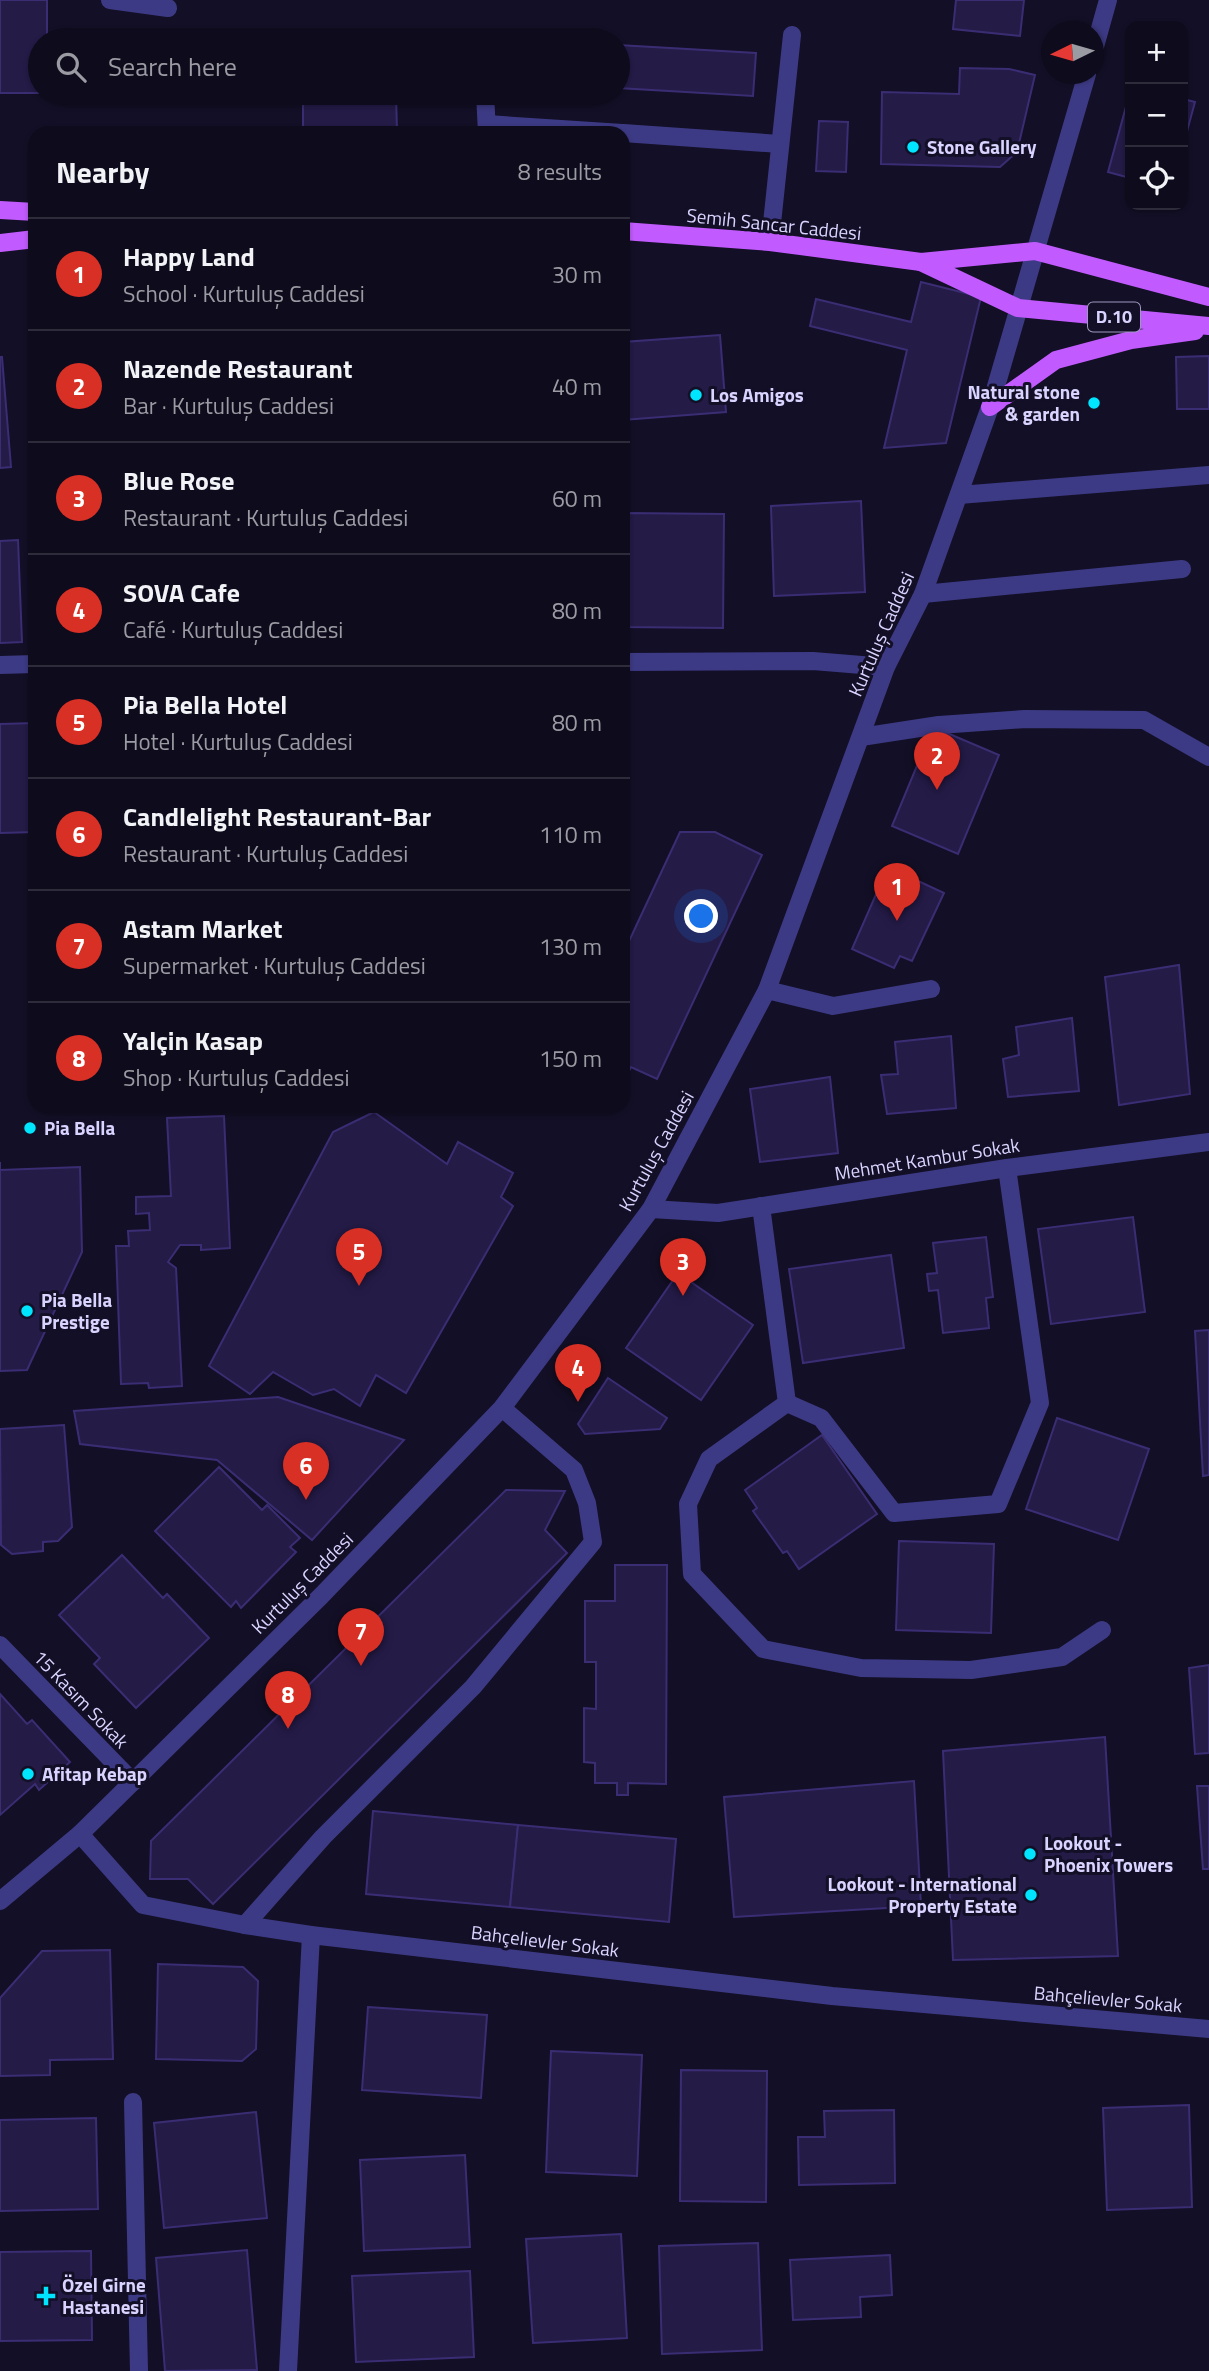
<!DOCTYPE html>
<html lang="en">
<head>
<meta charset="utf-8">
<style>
  :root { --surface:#0e0b1c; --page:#171425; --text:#f1f3f6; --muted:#9b9ba3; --line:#2e2b3b; --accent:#d93025 }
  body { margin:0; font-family:"Titillium Web",sans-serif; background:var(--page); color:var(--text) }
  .controls { position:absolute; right:21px; top:21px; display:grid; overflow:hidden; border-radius:14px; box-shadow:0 2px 5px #0004 }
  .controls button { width:63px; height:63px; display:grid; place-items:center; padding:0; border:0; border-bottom:2px solid var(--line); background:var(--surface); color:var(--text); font:35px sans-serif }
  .compass { position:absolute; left:1041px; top:21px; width:63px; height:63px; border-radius:50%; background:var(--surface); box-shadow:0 2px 5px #0004; rotate:265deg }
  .you { position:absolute; left:702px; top:917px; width:24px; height:24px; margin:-18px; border:5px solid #fff; border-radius:50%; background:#1a73e8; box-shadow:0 0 0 10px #1a73e833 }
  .badge { display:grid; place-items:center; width:46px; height:46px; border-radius:50%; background:var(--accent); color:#fff; font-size:23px; font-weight:700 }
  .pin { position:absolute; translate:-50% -58px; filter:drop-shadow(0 2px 4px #0008) }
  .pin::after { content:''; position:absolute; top:37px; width:24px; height:21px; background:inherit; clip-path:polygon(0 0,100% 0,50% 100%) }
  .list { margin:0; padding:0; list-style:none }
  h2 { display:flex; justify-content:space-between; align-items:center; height:91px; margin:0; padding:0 28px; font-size:30px }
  h2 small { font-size:23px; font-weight:400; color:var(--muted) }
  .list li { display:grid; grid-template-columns:46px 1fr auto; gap:21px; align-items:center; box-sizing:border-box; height:112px; padding:0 28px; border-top:2px solid var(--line) }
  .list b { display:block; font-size:26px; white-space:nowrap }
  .list p { margin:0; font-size:23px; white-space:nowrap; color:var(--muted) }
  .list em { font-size:23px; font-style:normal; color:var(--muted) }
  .icon { flex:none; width:38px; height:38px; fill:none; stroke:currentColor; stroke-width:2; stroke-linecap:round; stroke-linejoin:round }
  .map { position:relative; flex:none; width:1209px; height:2371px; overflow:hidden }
  .search { position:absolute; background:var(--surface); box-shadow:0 2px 5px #0004; left:28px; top:28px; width:602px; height:77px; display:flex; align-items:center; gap:18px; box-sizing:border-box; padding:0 24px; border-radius:38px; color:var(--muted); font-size:26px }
  .panel { position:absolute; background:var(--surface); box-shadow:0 2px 5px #0004; left:28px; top:126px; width:602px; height:987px; border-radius:21px }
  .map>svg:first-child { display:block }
</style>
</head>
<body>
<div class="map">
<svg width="1209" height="2371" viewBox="0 0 1209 2371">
  <rect width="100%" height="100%" fill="#130f26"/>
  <g fill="#241b47" stroke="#3b2d73" stroke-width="2">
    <path d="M 0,0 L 47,0 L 47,40 L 40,40 L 40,93 L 47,93 L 0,93 Z"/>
    <path d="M 956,0 L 1024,0 L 1020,36 L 953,29 Z"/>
    <path d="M 618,45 L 756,53 L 753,96 L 618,88 Z"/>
    <path d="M 960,68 L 1009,69 L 1035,75 L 1017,152 L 1000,167 L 881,164 L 882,92 L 959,94 Z"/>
    <path d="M 1130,92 L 1130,178 L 1108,172 Z"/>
    <path d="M 303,95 L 396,95 L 397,131 L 303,131 Z"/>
    <path d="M 1183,99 L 1195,102 L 1183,146 Z"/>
    <path d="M 819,121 L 848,122 L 846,172 L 816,171 Z"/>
    <path d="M 921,282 L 981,297 L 946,443 L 884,448 L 907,350 L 810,326 L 816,299 L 911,322 Z"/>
    <path d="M 720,335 L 726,412 L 623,420 L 623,342 Z"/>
    <path d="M 1209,356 L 1209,409 L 1177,409 L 1176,357 Z"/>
    <path d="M 0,357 L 2,357 L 11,467 L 0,468 Z"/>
    <path d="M 861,501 L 865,592 L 774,596 L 771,506 Z"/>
    <path d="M 625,513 L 724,514 L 723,628 L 623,627 Z"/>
    <path d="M 18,540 L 22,642 L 0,643 L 0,541 Z"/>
    <path d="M 35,723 L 35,832 L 0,833 L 0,724 Z"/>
    <path d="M 933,727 L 999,755 L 958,854 L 892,826 Z"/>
    <path d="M 680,832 L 715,832 L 762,855 L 657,1079 L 631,1067 L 627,1075 L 623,1073 L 623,954 Z"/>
    <path d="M 888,867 L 944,893 L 912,961 L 900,956 L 894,968 L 852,949 Z"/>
    <path d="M 1179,965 L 1190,1094 L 1119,1105 L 1105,977 Z"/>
    <path d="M 1072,1018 L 1079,1091 L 1008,1097 L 1003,1059 L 1019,1055 L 1016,1027 Z"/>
    <path d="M 951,1036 L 956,1108 L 887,1114 L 881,1075 L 898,1074 L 895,1042 Z"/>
    <path d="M 830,1077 L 838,1153 L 760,1162 L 750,1089 Z"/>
    <path d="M 374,1112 L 447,1164 L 458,1142 L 513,1173 L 501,1197 L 513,1206 L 406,1393 L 376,1375 L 360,1406 L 334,1389 L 313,1395 L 273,1372 L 250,1394 L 209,1366 L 333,1132 Z"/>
    <path d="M 224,1116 L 230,1248 L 201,1250 L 201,1245 L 180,1245 L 168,1262 L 176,1268 L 182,1386 L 149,1388 L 148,1383 L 121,1384 L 116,1246 L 129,1246 L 128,1231 L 150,1230 L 149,1213 L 136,1214 L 136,1197 L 171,1196 L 167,1118 Z"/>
    <path d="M 0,1162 L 0,1170 L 80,1167 L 82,1252 L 27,1370 L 0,1371 Z"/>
    <path d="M 1133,1217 L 1145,1312 L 1051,1324 L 1038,1229 Z"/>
    <path d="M 986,1237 L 993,1297 L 986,1298 L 989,1328 L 943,1333 L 938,1290 L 929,1291 L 927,1274 L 937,1273 L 933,1243 Z"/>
    <path d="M 891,1255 L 904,1348 L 803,1363 L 789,1269 Z"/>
    <path d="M 678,1273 L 753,1325 L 701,1400 L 626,1348 Z"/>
    <path d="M 1209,1330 L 1209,1475 L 1203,1476 L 1195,1331 Z"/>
    <path d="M 608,1378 L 667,1418 L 660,1429 L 585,1434 L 578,1424 Z"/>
    <path d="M 278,1397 L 404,1440 L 312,1540 L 217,1460 L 80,1444 L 74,1411 Z"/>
    <path d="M 1057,1418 L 1149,1449 L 1118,1540 L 1026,1509 Z"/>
    <path d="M 64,1425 L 72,1527 L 58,1541 L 43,1542 L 43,1551 L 12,1554 L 1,1545 L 0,1429 Z"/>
    <path d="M 822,1435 L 877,1514 L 799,1569 L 787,1551 L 783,1553 L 753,1511 L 757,1508 L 745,1490 Z"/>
    <path d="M 219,1467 L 262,1510 L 267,1505 L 300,1538 L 290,1547 L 296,1552 L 241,1608 L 236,1601 L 231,1607 L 155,1531 Z"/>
    <path d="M 506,1490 L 565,1491 L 545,1530 L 567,1553 L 213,1904 L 188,1879 L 150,1879 L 151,1841 Z"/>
    <path d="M 899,1541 L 994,1544 L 991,1633 L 896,1630 Z"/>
    <path d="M 122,1555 L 163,1598 L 167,1594 L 209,1638 L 136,1708 L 94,1664 L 100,1658 L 59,1615 Z"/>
    <path d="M 615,1565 L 667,1565 L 666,1784 L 628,1783 L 628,1795 L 617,1795 L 617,1783 L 595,1783 L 595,1763 L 584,1762 L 584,1708 L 596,1709 L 596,1662 L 585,1662 L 585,1601 L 615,1601 Z"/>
    <path d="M 1209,1665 L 1209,1753 L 1195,1754 L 1189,1668 Z"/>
    <path d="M 0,1694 L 27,1724 L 32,1720 L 70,1762 L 39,1790 L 35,1784 L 0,1815 Z"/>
    <path d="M 1105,1737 L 1118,1956 L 953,1960 L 943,1751 Z"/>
    <path d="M 914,1781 L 921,1906 L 734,1917 L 724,1797 Z"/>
    <path d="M 1197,1786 L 1209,1786 L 1209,1869 L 1203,1869 Z"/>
    <path d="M 373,1811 L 518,1825 L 510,1907 L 366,1894 Z"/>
    <path d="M 518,1825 L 676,1839 L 669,1922 L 510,1907 Z"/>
    <path d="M 110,1950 L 113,2059 L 50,2060 L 50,2075 L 0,2076 L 0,1998 L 42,1951 Z"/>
    <path d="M 158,1964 L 243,1967 L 258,1981 L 256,2049 L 242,2061 L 156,2059 Z"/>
    <path d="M 368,2007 L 487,2015 L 481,2098 L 362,2090 Z"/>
    <path d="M 551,2051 L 642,2055 L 637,2176 L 546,2172 Z"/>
    <path d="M 681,2070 L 767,2071 L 766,2202 L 680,2201 Z"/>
    <path d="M 1189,2105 L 1192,2207 L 1107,2210 L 1103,2108 Z"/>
    <path d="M 894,2110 L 895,2183 L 799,2185 L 798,2137 L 825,2137 L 824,2111 Z"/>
    <path d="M 256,2112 L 267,2218 L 164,2228 L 154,2123 Z"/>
    <path d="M 96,2118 L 98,2209 L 0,2211 L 0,2120 Z"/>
    <path d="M 465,2155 L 470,2247 L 364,2251 L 360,2160 Z"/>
    <path d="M 621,2234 L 627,2338 L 533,2343 L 526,2239 Z"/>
    <path d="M 758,2243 L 762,2350 L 662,2354 L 659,2246 Z"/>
    <path d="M 247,2250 L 257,2370 L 165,2371 L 156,2258 Z"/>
    <path d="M 91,2251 L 92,2340 L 0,2341 L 0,2252 Z"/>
    <path d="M 890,2255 L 892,2295 L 860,2297 L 861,2317 L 793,2320 L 790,2260 Z"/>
    <path d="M 470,2271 L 474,2357 L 356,2362 L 352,2276 Z"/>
  </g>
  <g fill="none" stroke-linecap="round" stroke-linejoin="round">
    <g stroke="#3d3a85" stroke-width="18">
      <path d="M 110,0 L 168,8"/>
      <path d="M 485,93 L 487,133"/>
      <path d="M 487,124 L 622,133"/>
      <path d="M 623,133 L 780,144"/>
      <path d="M 770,242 L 792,35"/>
      <path d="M 959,495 L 1209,475"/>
      <path d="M 923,594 L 1182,569"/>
      <path d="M 861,737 L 939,725 L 1025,719 L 1144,720 L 1209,757"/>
      <path d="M 767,990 L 833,1006 L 931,989"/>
      <path d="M 761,1206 L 787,1403 L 709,1459 L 688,1504 L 692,1574 L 763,1649 L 861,1668 L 971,1670 L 1062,1657 L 1102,1630"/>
      <path d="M 787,1403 L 821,1418 L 894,1513 L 998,1504 L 1040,1403 L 1007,1168"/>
      <path d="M 80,1834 L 143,1905 L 245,1925 L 311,1935"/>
      <path d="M 245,1925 L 323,1837 L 473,1687 L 593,1542 L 587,1503 L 574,1470 L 502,1408"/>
      <path d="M 133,2102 L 139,2371"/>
    </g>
    <g stroke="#3d3a85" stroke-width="18">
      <path d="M 623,662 L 813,661 L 886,667"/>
      <path d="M 0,665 L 35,664"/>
      <path d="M 651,1209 L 718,1213 L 1007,1168 L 1209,1142"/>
      <path d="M 0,1645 L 133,1782"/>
      <path d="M 288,2371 L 311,1935 L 832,1996 L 1209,2029"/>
    </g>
    <g stroke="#3d3a85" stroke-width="18">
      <path d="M 1094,50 L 1108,0"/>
      <path d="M 0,1901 L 80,1834 L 321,1596 L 502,1408 L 651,1209 L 767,990 L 886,667 L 923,594 L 990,407 L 1087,74"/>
    </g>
    <g stroke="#c25bff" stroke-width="18">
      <path d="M 0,210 L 35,212"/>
      <path d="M 623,231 L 770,242 L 921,262 L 1035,251 L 1209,297"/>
      <path d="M 0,243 L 35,239"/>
      <path d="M 921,262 L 1018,308 L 1209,326"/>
      <path d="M 990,407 L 1056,360 L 1131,340 L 1195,331"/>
    </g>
  </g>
  <g fill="#00e5ff" stroke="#130f26" stroke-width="2.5">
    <circle cx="913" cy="147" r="7"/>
    <circle cx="696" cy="395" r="7"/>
    <circle cx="1094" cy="403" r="7"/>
    <circle cx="30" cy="1128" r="7"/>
    <circle cx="27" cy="1311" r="7"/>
    <circle cx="28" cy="1774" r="7"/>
    <circle cx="1030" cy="1854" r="7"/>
    <circle cx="1031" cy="1895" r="7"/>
    <path d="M42.5 2285.5h7v7h7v7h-7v7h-7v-7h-7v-7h7z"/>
  </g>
  <g text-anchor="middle" stroke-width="6" stroke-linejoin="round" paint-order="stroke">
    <rect fill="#130f26" stroke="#9e99be" stroke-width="2" x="1088" y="302.5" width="52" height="29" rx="5"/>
    <g font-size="18" font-weight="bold" fill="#d9d4ff">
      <text x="1114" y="323">D.10</text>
    </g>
    <g font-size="19" font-weight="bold" fill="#d9d4ff" stroke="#130f26" text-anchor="start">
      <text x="927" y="154">Stone Gallery</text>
      <text x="1080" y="399" text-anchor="end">Natural stone<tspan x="1080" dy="22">&amp; garden</tspan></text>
      <text x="710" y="402">Los Amigos</text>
      <text x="44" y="1135">Pia Bella</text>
      <text x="41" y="1307">Pia Bella<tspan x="41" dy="22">Prestige</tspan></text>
      <text x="42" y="1781">Afitap Kebap</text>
      <text x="1044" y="1850">Lookout -<tspan x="1044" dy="22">Phoenix Towers</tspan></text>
      <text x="1017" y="1891" text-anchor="end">Lookout - International<tspan x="1017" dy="22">Property Estate</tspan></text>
      <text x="62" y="2292">Özel Girne<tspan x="62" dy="22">Hastanesi</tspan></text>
    </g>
    <g font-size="19" fill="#d9d4ff" stroke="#130f26">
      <text transform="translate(774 224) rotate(6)" y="7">Semih Sancar Caddesi</text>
      <text transform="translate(881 634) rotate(-66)" y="7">Kurtuluş Caddesi</text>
      <text transform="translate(656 1151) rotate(-61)" y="7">Kurtuluş Caddesi</text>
      <text transform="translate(927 1159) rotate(-9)" y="7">Mehmet Kambur Sokak</text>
      <text transform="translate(302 1583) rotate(-45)" y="7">Kurtuluş Caddesi</text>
      <text transform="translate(81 1699) rotate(46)" y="7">15 Kasım Sokak</text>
      <text transform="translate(545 1941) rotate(7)" y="7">Bahçelievler Sokak</text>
      <text transform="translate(1108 1999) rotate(5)" y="7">Bahçelievler Sokak</text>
    </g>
  </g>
</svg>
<div class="controls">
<button>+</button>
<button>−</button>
<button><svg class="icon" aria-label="locate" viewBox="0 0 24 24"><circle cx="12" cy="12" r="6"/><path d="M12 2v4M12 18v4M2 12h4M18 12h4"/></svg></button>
</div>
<svg class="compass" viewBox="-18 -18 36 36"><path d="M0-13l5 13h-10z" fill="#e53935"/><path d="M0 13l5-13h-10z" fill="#9b9ba3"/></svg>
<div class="you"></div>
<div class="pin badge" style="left:897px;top:921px">1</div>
<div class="pin badge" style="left:937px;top:790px">2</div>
<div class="pin badge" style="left:683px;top:1296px">3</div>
<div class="pin badge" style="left:578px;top:1402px">4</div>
<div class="pin badge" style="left:359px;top:1286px">5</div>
<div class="pin badge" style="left:306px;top:1500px">6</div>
<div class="pin badge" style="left:361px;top:1666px">7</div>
<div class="pin badge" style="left:288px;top:1729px">8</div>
<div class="search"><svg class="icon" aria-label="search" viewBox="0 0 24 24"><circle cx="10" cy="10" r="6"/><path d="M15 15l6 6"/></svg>Search here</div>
<section class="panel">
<h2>Nearby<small>8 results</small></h2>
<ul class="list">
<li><span class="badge">1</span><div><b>Happy Land</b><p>School · Kurtuluş Caddesi</p></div><em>30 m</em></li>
<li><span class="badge">2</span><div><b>Nazende Restaurant</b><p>Bar · Kurtuluş Caddesi</p></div><em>40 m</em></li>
<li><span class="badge">3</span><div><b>Blue Rose</b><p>Restaurant · Kurtuluş Caddesi</p></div><em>60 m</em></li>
<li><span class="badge">4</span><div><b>SOVA Cafe</b><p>Café · Kurtuluş Caddesi</p></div><em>80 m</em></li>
<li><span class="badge">5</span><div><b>Pia Bella Hotel</b><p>Hotel · Kurtuluş Caddesi</p></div><em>80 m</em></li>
<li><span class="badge">6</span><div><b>Candlelight Restaurant-Bar</b><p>Restaurant · Kurtuluş Caddesi</p></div><em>110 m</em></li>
<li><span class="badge">7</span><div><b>Astam Market</b><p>Supermarket · Kurtuluş Caddesi</p></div><em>130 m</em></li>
<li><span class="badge">8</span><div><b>Yalçin Kasap</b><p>Shop · Kurtuluş Caddesi</p></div><em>150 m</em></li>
</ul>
</section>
</div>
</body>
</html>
